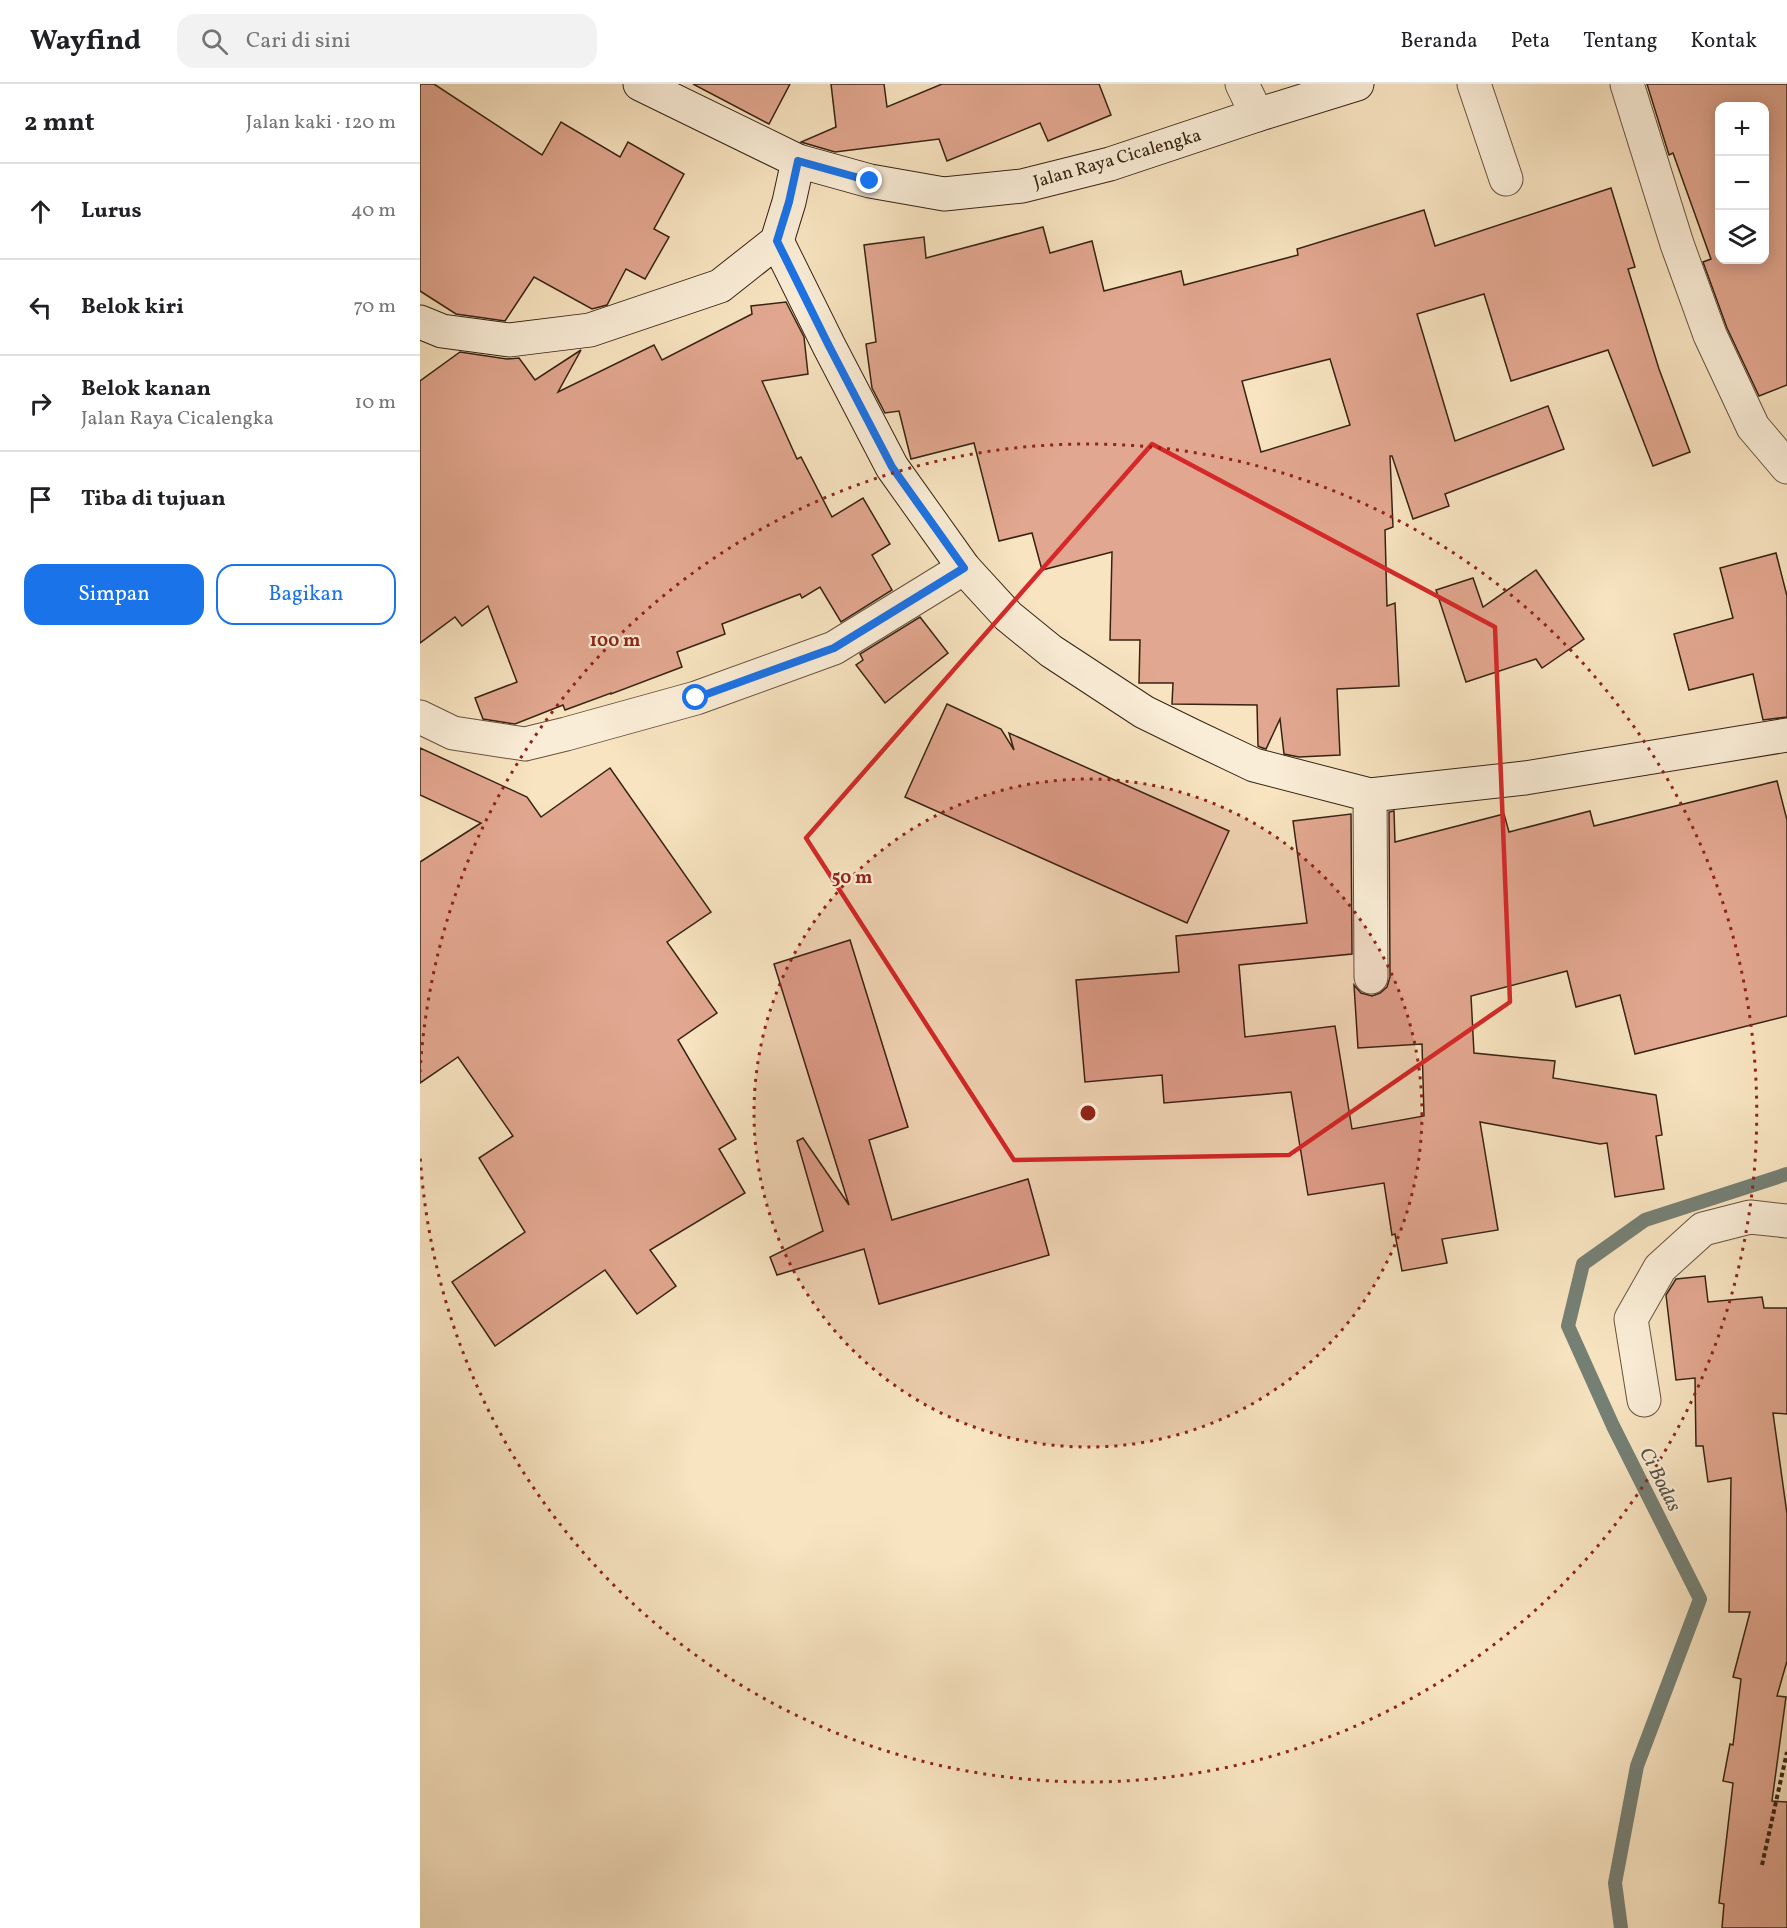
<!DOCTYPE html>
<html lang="id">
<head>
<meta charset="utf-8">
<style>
  :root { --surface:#fff; --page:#f2f2f2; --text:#202124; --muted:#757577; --line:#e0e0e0; --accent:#1a73e8 }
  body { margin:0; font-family:Vollkorn,serif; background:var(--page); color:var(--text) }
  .controls { position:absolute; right:18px; top:18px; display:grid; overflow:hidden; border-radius:12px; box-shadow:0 3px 15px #0003 }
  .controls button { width:54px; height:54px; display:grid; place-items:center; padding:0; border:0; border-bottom:2px solid var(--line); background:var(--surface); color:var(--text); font:30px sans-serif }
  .stop { position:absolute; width:18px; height:18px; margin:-14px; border:4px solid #1a73e8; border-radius:50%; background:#fff }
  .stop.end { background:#1a73e8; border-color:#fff; box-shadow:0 2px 6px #0008 }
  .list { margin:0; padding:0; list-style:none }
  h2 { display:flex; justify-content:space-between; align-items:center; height:78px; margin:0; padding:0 24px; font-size:26px }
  h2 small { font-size:20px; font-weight:400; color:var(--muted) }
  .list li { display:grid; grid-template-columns:39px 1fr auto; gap:18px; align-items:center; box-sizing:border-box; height:96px; padding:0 24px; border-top:2px solid var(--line) }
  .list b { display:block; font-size:22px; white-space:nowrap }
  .list p { margin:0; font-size:20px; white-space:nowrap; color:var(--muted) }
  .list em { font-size:20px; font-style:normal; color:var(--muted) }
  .actions { display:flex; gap:12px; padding:18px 24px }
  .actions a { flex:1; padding:14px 0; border:2px solid var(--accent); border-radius:18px; text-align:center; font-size:21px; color:var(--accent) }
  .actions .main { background:var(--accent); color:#fff }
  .icon { flex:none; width:33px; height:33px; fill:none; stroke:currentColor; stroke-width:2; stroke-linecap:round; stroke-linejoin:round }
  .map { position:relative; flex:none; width:1367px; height:1844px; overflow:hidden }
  header { display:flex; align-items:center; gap:36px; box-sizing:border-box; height:84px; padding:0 30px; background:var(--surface); border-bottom:2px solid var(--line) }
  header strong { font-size:28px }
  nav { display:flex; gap:33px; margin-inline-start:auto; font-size:21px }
  .search { width:420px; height:54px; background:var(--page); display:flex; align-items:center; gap:15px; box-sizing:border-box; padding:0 21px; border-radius:18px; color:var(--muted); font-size:22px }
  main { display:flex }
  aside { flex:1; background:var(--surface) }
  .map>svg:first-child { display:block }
</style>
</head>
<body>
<header>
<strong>Wayfind</strong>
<div class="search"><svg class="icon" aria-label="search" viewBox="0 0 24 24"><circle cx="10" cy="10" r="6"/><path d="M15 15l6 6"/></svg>Cari di sini</div>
<nav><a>Beranda</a><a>Peta</a><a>Tentang</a><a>Kontak</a></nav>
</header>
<main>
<aside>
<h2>2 mnt<small>Jalan kaki · 120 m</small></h2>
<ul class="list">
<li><svg class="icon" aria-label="ahead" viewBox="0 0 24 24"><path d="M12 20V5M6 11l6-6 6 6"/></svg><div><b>Lurus</b></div><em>40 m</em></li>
<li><svg class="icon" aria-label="left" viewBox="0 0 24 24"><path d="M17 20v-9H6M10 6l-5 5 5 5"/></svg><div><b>Belok kiri</b></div><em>70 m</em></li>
<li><svg class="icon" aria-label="right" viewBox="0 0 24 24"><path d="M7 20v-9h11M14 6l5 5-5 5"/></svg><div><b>Belok kanan</b><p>Jalan Raya Cicalengka</p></div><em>10 m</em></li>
<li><svg class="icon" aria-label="arrive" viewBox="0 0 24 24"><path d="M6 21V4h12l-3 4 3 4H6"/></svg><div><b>Tiba di tujuan</b></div></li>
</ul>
<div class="actions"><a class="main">Simpan</a><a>Bagikan</a></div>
</aside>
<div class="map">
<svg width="1367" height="1844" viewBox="0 0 1367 1844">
  <rect width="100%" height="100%" fill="#f8e4c1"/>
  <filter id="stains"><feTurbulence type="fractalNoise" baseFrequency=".00333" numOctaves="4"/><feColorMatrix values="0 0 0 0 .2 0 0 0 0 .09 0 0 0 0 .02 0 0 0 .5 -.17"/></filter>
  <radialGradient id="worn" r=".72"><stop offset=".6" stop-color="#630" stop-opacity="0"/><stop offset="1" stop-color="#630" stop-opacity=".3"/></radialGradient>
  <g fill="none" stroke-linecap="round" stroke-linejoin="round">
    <path stroke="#758075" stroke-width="14" d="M 1201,1844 L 1195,1799 L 1217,1682 L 1280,1515 L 1193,1342 L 1148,1242 L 1163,1180 L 1225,1136 L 1367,1090"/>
  </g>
  <g fill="#e2a790" stroke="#372313" stroke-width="1.5" fill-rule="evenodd">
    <path d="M 0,0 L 14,0 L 122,71 L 141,38 L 200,73 L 208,58 L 264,90 L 234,145 L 249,153 L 225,195 L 206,185 L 187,221 L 172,225 L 114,193 L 85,237 L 36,230 L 0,207 Z"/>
    <path d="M 273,0 L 370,0 L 349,40 Z"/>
    <path d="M 411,0 L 464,0 L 467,23 L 522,0 L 679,0 L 691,31 L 628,57 L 620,39 L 527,77 L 519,55 L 415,68 L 381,58 L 416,43 Z"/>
    <path d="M 1227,0 L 1367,0 L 1367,301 L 1339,312 L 1307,244 L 1283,178 L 1291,175 L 1253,69 L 1249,71 ZM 1299,22 L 1344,22 L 1344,176 L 1299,176 Z"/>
    <path d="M 1191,104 L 1215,183 L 1208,185 L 1239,285 L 1270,368 L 1233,382 L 1188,266 L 1091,297 L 1064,210 L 997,230 L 1035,357 L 1128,322 L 1144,365 L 1025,410 L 1029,422 L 993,435 L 972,372 L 970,372 L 973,443 L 965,446 L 967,522 L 975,519 L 979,602 L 917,605 L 920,671 L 879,673 L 864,670 L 860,635 L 846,665 L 840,663 L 838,662 L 837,621 L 752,620 L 753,599 L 719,599 L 720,556 L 690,556 L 692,468 L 622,486 L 612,449 L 579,457 L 554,359 L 491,375 L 479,327 L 465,329 L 452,304 L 446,260 L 456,258 L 444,161 L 504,153 L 506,174 L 623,143 L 630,169 L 672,157 L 684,207 L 761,187 L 764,201 L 878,171 L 877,165 L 1004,126 L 1015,162 ZM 910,275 L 930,341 L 841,368 L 822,297 Z"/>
    <path d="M 366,218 L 384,253 L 388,290 L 342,297 L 377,375 L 381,373 L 412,433 L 443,414 L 470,460 L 452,471 L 472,506 L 421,538 L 400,503 L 382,514 L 380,510 L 302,540 L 305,550 L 257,568 L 262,583 L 191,610 L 191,609 L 145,626 L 143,621 L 95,640 L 63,635 L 55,614 L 97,598 L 68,522 L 42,542 L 35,533 L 0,559 L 0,297 L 40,268 L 87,275 L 99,274 L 115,296 L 161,266 L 138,308 L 234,261 L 242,276 L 332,230 L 331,222 Z"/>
    <path d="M 1356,469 L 1367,512 L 1367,633 L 1343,636 L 1333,590 L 1269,606 L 1254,550 L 1313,534 L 1300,484 Z"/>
    <path d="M 1116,486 L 1164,555 L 1122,584 L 1116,575 L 1046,598 L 1016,506 L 1053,494 L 1063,523 Z"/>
    <path d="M 500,533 L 528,569 L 465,619 L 436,581 L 443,576 L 440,570 Z"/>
    <path d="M 527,620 L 581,645 L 594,666 L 589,649 L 809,747 L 767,839 L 485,713 Z"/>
    <path d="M 0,664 L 107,713 L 121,733 L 190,684 L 291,828 L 247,858 L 297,929 L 258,956 L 316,1055 L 299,1065 L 325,1109 L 230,1166 L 256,1202 L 217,1230 L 185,1186 L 75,1262 L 32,1198 L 105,1148 L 59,1074 L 93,1052 L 38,973 L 0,999 L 0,778 L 61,739 L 0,711 Z"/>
    <path d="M 1357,697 L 1367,736 L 1367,932 L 1215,970 L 1200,911 L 1156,923 L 1147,887 L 1051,912 L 1054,969 L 1135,977 L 1133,994 L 1236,1011 L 1242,1051 L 1236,1052 L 1244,1105 L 1195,1113 L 1187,1059 L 1180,1060 L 1060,1038 L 1078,1146 L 1022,1155 L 1027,1179 L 982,1187 L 975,1150 L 972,1151 L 964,1099 L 888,1111 L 871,1008 L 744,1019 L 742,991 L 665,998 L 656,896 L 759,888 L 756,852 L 887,839 L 873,737 L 931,730 L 932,870 L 819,881 L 825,953 L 915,942 L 932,1045 L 1004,1032 L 1002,960 L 938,964 L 934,901 L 941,909 L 952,912 L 960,909 L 967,903 L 970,893 L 969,728 L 974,727 L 975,758 L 1084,730 L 1089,748 L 1170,727 L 1174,742 Z"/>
    <path d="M 430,856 L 488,1043 L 449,1056 L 472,1136 L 608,1095 L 629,1171 L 459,1220 L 444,1165 L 357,1191 L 350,1173 L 403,1147 L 377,1057 L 383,1054 L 429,1121 L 354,880 Z"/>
    <path d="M 1285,1192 L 1288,1218 L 1342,1213 L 1344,1224 L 1367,1224 L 1367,1330 L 1353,1329 L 1367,1430 L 1367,1577 L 1357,1612 L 1366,1613 L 1352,1717 L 1367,1718 L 1367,1844 L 1302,1844 L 1304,1820 L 1299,1819 L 1313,1699 L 1303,1697 L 1310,1660 L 1313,1661 L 1321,1595 L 1313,1593 L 1330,1528 L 1309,1528 L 1311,1394 L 1288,1398 L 1283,1362 L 1276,1362 L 1275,1294 L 1256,1296 L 1246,1211 L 1256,1195 Z"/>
  </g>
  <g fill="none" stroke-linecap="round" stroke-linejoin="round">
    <g stroke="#67533e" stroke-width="35">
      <g id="street">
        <path d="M 822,0 L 837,31"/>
        <path d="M 1054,0 L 1086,95"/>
        <path d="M 1207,0 L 1257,160 L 1290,251 L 1333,343 L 1367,383"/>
        <path d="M 0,633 L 33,649 L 105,660 L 146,650 L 276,614 L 414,564 L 544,484"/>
        <path d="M 950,711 L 951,893"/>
        <path d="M 1224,1316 L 1211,1235 L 1240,1184 L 1283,1145 L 1330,1133 L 1367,1137"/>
      </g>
    </g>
    <g stroke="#372313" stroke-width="35">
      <g id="secondary">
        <path d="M 220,0 L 378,77 L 450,97 L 524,110 L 602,102 L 690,80 L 837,31 L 937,0"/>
        <path d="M 357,157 L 409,262 L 472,383 L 544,484 L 588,532 L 631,567 L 724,628 L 771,651 L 834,681 L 950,711 L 1105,694 L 1367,651"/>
        <path d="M 0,238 L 22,247 L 89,256 L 170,246 L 300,202 L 357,157 L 369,118 L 378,77"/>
      </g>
    </g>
    <path stroke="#372313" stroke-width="4" stroke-dasharray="4.5 3" stroke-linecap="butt" d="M 1342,1781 L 1367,1668"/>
    <use href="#street" stroke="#faedd7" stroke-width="33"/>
    <use href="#secondary" stroke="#faedd7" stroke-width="33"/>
  </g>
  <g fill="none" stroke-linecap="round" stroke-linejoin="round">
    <path stroke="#1a73e8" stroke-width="8" d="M 276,614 L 414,564 L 544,484 L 472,383 L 409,262 L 357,157 L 369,118 L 378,77 L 450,97"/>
  </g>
  <path fill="none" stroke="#d62828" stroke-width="4.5" stroke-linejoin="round" d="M 732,360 L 1075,543 L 1090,918 L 869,1071 L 594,1076 L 386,754 Z"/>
  <circle cx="668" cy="1029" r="334" fill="#8f2418" fill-opacity=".12"/>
  <g fill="none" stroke="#8f2418" stroke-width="3" stroke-dasharray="3 6">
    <circle cx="668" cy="1029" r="334"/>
    <path d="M0 988A669 669 0 1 1 0 1070"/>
  </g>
  <g text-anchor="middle" stroke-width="4.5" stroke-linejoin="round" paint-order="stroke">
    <g font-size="18" fill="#372313" stroke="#faedd7">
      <text transform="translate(697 74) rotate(-16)" y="6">Jalan Raya Cicalengka</text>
    </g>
    <g font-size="20" font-style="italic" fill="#565244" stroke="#faedd7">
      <text transform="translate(1241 1395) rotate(63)" y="7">Ci Bodas</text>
    </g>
  </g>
  <circle cx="668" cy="1029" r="9" fill="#8f2418" stroke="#faedd7" stroke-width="3"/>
  <g font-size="18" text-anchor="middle" font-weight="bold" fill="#8f2418" stroke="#faedd7" stroke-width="4.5" stroke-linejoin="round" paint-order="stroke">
    <text x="195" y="562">100 m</text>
    <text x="432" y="799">50 m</text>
  </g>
  <rect width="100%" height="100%" filter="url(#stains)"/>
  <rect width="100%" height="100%" fill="url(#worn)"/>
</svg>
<div class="controls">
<button>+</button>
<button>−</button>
<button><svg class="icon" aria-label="layers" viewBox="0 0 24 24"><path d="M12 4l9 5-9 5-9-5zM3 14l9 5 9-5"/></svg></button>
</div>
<div class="stop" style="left:276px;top:614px"></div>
<div class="stop end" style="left:450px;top:97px"></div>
</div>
</main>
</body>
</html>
